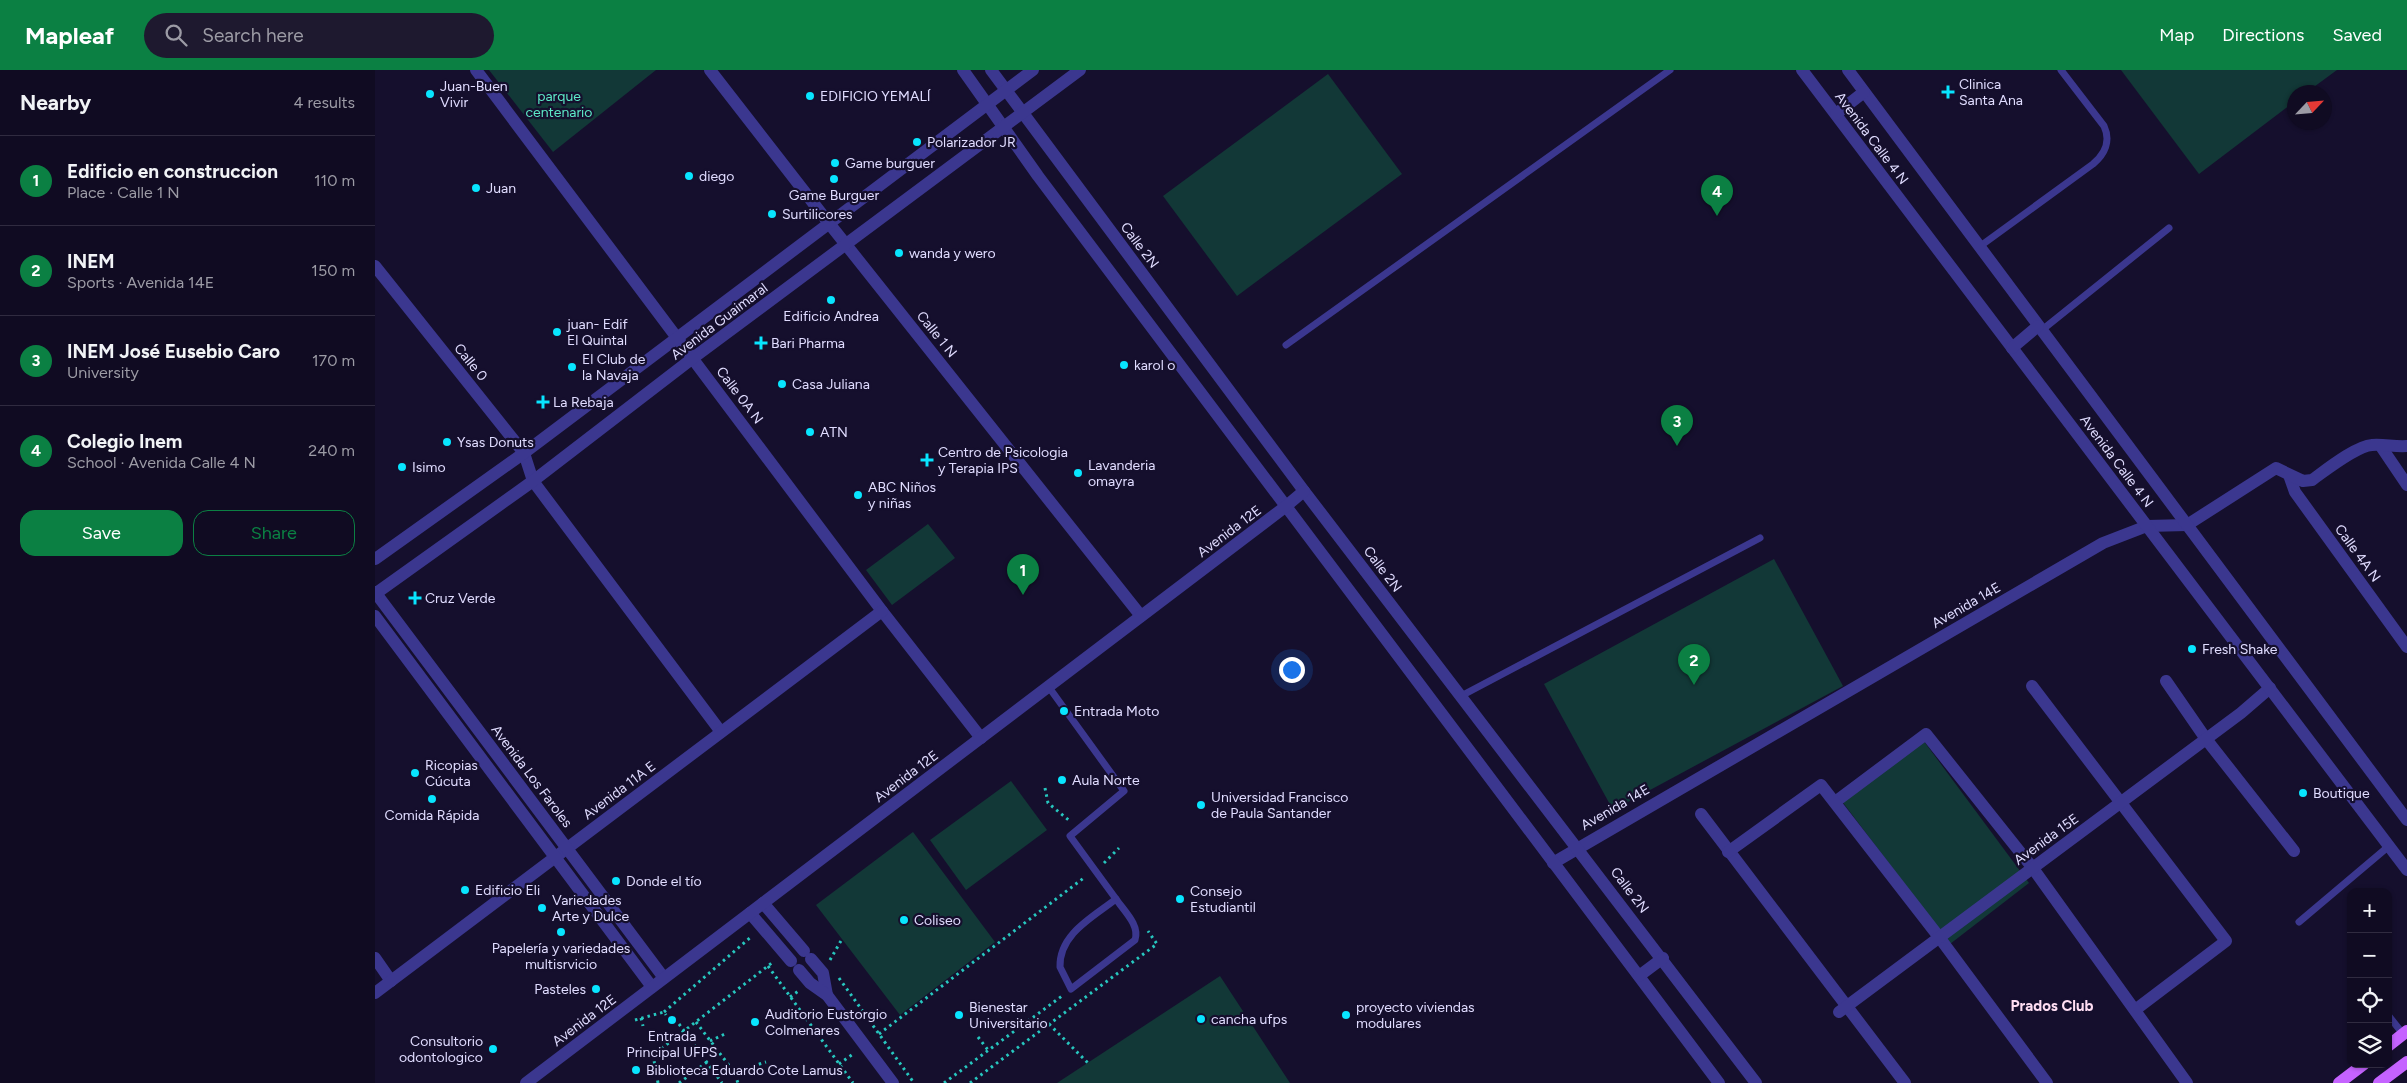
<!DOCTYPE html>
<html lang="en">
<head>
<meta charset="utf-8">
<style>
  :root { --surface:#100b22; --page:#1e192f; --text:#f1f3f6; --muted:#9c9ba5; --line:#302b40; --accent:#0b8043 }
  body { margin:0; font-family:Figtree,sans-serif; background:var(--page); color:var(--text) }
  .controls { position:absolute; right:15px; bottom:15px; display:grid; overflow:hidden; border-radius:10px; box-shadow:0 1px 4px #0004 }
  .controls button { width:45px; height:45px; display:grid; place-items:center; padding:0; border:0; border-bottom:1px solid var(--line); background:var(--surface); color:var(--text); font:25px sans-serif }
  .compass { position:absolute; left:1912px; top:15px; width:45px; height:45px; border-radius:50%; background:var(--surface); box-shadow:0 1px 4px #0004; rotate:64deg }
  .you { position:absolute; left:916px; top:599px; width:18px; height:18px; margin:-12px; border:4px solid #fff; border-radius:50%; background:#1a73e8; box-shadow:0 0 0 8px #1a73e833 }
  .badge { display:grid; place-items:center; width:32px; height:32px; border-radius:50%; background:var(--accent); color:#fff; font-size:16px; font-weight:700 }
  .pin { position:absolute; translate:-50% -41px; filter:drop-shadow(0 1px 2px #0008) }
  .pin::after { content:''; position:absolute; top:26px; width:18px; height:15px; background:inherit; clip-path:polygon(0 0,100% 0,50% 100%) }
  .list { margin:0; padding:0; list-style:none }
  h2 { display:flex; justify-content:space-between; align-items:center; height:65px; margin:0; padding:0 20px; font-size:21px }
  h2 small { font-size:16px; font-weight:400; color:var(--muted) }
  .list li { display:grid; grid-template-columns:32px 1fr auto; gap:15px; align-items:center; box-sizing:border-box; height:90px; padding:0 20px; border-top:1px solid var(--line) }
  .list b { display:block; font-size:19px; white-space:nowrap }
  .list p { margin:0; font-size:16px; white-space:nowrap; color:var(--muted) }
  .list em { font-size:16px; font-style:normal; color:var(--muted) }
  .actions { display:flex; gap:10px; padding:15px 20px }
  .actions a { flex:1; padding:11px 0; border:1px solid var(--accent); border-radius:15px; text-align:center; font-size:18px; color:var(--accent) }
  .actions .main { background:var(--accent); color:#fff }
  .icon { flex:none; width:28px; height:28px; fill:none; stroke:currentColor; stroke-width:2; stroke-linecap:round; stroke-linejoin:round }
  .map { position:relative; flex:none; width:2032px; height:1013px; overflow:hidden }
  header { display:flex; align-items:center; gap:30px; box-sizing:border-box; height:70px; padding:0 25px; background:var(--accent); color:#fff }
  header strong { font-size:24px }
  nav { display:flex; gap:28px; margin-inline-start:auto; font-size:18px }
  .search { width:350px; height:45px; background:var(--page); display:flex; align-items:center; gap:12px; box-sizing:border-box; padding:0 18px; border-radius:28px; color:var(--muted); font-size:19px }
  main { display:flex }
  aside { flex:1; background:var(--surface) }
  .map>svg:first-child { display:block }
</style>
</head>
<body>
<header>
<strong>Mapleaf</strong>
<div class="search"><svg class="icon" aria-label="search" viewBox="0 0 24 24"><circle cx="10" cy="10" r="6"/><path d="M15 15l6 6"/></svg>Search here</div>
<nav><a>Map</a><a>Directions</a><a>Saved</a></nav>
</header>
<main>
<aside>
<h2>Nearby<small>4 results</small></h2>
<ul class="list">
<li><span class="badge">1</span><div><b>Edificio en construccion</b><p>Place · Calle 1 N</p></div><em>110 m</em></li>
<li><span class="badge">2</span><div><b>INEM</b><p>Sports · Avenida 14E</p></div><em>150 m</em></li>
<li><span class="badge">3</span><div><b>INEM José Eusebio Caro</b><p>University</p></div><em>170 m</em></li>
<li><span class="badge">4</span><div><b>Colegio Inem</b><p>School · Avenida Calle 4 N</p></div><em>240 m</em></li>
</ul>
<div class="actions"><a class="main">Save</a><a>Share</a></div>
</aside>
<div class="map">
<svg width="2032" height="1013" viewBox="0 0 2032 1013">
  <rect width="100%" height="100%" fill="#150f2d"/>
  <g fill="#123837">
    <path d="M 114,0 L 281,0 L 178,82 Z"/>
    <path d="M 1746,0 L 1962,0 L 1932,22 L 1920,22 L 1919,32 L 1824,104 Z"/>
    <path d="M 953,4 L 1027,104 L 862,226 L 788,126 Z"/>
    <path d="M 553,454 L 580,488 L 517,535 L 491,500 Z"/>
    <path d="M 1399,489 L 1468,616 L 1238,740 L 1169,614 Z"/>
    <path d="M 1548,670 L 1654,813 L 1575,874 L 1466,730 Z"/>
    <path d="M 636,711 L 672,760 L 591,820 L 555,770 Z"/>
    <path d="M 538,762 L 620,872 L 525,945 L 441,835 Z"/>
    <path d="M 845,906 L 915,1013 L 682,1013 Z"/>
  </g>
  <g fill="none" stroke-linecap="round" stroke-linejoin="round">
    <g stroke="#27c7bf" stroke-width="3" stroke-dasharray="2.5 4" stroke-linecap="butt">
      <path d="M 670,718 L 673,733 L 696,752"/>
      <path d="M 729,793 L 744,778"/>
      <path d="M 455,890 L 467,869"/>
      <path d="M 393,896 L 478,1013"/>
      <path d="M 464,908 L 539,1013"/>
      <path d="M 415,927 L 425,920"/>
      <path d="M 289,942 L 377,866"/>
      <path d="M 266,948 L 268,956"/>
      <path d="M 260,950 L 289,942 L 291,945"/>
      <path d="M 321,952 L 359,1002 L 363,1013"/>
      <path d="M 304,954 L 347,1013"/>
      <path d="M 674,954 L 713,993"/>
      <path d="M 504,964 L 710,807"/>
      <path d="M 603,967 L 613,980"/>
      <path d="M 335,971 L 350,964"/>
      <path d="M 464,994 L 478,984"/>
      <path d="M 359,1002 L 391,992"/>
      <path d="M 283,1013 L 278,985 L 398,892"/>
      <path d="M 304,1013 L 332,992"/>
      <path d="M 569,1013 L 687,926"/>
      <path d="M 595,1013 L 782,874 L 773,861"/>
    </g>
    <g stroke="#3b378f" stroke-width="7">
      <path d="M 1604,177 L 1718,94 C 1730,84 1736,71 1729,56 L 1686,0"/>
      <path d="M 1667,260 L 1794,158"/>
      <path d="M 911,275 L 1295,0"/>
      <path d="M 673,616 L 749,721 L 695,766 L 741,829"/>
      <path d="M 1086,626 L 1385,468"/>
      <path d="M 741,829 C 749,841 765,855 760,870 L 696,919 L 685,897 C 684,864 718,847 741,829 Z"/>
      <path d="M 1924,852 L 2014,776"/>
      <path d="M 2013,945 L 2028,964"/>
    </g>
    <g stroke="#3b378f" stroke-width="12">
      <path d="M 101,0 L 507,541 L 606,668"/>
      <path d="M 335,0 L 453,152 L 766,546"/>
      <path d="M 0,196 L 149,383 L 158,411 L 346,662"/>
      <path d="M 2005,375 L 2032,415"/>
      <path d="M 1914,405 L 1920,422 L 2032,577"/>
      <path d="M 1791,611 L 1831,669 L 1919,781"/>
      <path d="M 1657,616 L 1851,871 L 1760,940"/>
      <path d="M 1460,732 L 1551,664 L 1657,797 L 1812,1013"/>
      <path d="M 1326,744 L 1530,1013"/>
      <path d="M 1353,782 L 1446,715 L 1564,867 L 1672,1013"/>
      <path d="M 1178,793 L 1728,473 L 1772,456 L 1812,455 L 1901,398 L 1928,411 L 1937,410 C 1951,400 1981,376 1997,375 C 2009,374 2020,377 2032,376"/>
      <path d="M 388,833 L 429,881"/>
      <path d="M 375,843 L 416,891"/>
      <path d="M 0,888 L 16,911"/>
      <path d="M 436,889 L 448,903 L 452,925"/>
      <path d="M 424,900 L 435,913 L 452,925 L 518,1013"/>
      <path d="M 0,923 L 507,541"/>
      <path d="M 1464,942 L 1866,643 L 1895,618"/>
    </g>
    <g stroke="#3b378f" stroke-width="12">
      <path d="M 588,0 L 663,106 L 1344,1013"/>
      <path d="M 616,0 L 929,421 L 1381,1013"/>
      <path d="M 1427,0 L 2032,800"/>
      <path d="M 1473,0 L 2032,750"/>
      <path d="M 1461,44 L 1489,22"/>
      <path d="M 1637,278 L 1663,256"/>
      <path d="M 0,489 L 149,383 L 658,0"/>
      <path d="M 0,522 L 289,908"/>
      <path d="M 0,524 L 158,411 L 318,288 L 705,0"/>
      <path d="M 0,546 L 277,917"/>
      <path d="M 1264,906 L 1288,888"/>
      <path d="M 151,1013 L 910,437 L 929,421"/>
    </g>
    <g stroke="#c563ff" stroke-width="12">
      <path d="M 2013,976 L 2032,961"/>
      <path d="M 1964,1013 L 1989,994"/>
      <path d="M 2004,1013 L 2032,992"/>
    </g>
  </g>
  <g fill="#08e5ff" stroke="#150f2d" stroke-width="2">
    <path d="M1570.5 14.5h5v5h5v5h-5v5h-5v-5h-5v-5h5z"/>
    <circle cx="55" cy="24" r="5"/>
    <circle cx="435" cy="26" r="5"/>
    <circle cx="542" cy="72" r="5"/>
    <circle cx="460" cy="93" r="5"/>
    <circle cx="314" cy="106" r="5"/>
    <circle cx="459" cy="109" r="5"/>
    <circle cx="101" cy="118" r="5"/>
    <circle cx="397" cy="144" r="5"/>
    <circle cx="524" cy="183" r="5"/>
    <circle cx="456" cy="230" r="5"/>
    <circle cx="182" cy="262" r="5"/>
    <path d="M383.5 265.5h5v5h5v5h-5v5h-5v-5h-5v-5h5z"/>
    <circle cx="749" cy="295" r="5"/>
    <circle cx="197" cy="297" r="5"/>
    <circle cx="407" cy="314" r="5"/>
    <path d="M165.5 324.5h5v5h5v5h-5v5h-5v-5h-5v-5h5z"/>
    <circle cx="435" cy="362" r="5"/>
    <circle cx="72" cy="372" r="5"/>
    <path d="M549.5 382.5h5v5h5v5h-5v5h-5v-5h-5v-5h5z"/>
    <circle cx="27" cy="397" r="5"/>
    <circle cx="703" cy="403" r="5"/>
    <circle cx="483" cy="425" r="5"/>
    <path d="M37.5 520.5h5v5h5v5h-5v5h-5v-5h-5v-5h5z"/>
    <circle cx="1817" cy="579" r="5"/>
    <circle cx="689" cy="641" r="5"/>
    <circle cx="40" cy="703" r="5"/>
    <circle cx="687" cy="710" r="5"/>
    <circle cx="1928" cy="723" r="5"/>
    <circle cx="57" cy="729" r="5"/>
    <circle cx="826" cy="735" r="5"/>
    <circle cx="241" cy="811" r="5"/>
    <circle cx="90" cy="820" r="5"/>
    <circle cx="805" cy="829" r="5"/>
    <circle cx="167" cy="838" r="5"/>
    <circle cx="529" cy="850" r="5"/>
    <circle cx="186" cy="862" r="5"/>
    <circle cx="221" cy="919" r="5"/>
    <circle cx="584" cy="945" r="5"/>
    <circle cx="971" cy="945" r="5"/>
    <circle cx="826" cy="949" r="5"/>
    <circle cx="297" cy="950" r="5"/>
    <circle cx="380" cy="952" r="5"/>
    <circle cx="118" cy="979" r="5"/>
    <circle cx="261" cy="1000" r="5"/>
  </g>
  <g text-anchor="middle" stroke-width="4.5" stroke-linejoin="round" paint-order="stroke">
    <g font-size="14" fill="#e0dcff" stroke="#150f2d" text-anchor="start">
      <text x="1584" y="19">Clinica<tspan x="1584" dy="16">Santa Ana</tspan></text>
      <text x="65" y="21">Juan-Buen<tspan x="65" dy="16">Vivir</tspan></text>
      <text x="445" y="31">EDIFICIO YEMALÍ</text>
      <text x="552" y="77">Polarizador JR</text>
      <text x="470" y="98">Game burguer</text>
      <text x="324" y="111">diego</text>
      <text x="111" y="123">Juan</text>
      <text x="459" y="130" text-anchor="middle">Game Burguer</text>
      <text x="407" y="149">Surtilicores</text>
      <text x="534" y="188">wanda y wero</text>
      <text x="456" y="251" text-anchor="middle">Edificio Andrea</text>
      <text x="192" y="259">juan- Edif<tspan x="192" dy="16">El Quintal</tspan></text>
      <text x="396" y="278">Bari Pharma</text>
      <text x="207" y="294">El Club de<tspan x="207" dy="16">la Navaja</tspan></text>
      <text x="759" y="300">karol o</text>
      <text x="417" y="319">Casa Juliana</text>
      <text x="178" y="337">La Rebaja</text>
      <text x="445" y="367">ATN</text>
      <text x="82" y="377">Ysas Donuts</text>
      <text x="563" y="387">Centro de Psicologia<tspan x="563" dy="16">y Terapia IPS</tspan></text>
      <text x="713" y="400">Lavanderia<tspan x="713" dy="16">omayra</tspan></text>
      <text x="37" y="402">Isimo</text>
      <text x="493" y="422">ABC Niños<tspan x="493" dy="16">y niñas</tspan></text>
      <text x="50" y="533">Cruz Verde</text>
      <text x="1827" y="584">Fresh Shake</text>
      <text x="699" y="646">Entrada Moto</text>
      <text x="50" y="700">Ricopias<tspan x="50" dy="16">Cúcuta</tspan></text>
      <text x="697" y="715">Aula Norte</text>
      <text x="1938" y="728">Boutique</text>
      <text x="836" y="732">Universidad Francisco<tspan x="836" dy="16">de Paula Santander</tspan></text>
      <text x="57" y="750" text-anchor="middle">Comida Rápida</text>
      <text x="251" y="816">Donde el tío</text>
      <text x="100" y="825">Edificio Eli</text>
      <text x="815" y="826">Consejo<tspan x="815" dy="16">Estudiantil</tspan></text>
      <text x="177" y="835">Variedades<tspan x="177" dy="16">Arte y Dulce</tspan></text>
      <text x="539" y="855">Coliseo</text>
      <text x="186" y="883" text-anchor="middle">Papelería y variedades<tspan x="186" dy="16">multisrvicio</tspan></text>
      <text x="211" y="924" text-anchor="end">Pasteles</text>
      <text x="594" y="942">Bienestar<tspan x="594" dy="16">Universitario</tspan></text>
      <text x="981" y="942">proyecto viviendas<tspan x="981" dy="16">modulares</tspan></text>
      <text x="390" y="949">Auditorio Eustorgio<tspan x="390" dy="16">Colmenares</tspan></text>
      <text x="836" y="954">cancha ufps</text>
      <text x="297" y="971" text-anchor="middle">Entrada<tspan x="297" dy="16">Principal UFPS</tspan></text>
      <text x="108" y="976" text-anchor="end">Consultorio<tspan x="108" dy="16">odontologico</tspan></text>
      <text x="271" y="1005">Biblioteca Eduardo Cote Lamus</text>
    </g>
    <g font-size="14" fill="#5de9c7" stroke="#150f2d">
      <text x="184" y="31">parque<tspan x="184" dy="16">centenario</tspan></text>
    </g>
    <g font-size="14" fill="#e0dcff" stroke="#150f2d">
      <text transform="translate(1497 68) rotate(53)" y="5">Avenida Calle 4 N</text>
      <text transform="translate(765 175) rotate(53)" y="5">Calle 2N</text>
      <text transform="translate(344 251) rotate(-37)" y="5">Avenida Guaimaral</text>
      <text transform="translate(562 264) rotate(51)" y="5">Calle 1 N</text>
      <text transform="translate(96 292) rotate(51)" y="5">Calle 0</text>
      <text transform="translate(365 325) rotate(53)" y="5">Calle 0A N</text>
      <text transform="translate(1742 391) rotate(53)" y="5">Avenida Calle 4 N</text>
      <text transform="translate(854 461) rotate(-37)" y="5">Avenida 12E</text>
      <text transform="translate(1983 483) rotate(54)" y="5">Calle 4A N</text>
      <text transform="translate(1008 499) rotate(53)" y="5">Calle 2N</text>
      <text transform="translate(1591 535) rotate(-30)" y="5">Avenida 14E</text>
      <text transform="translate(157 706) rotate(53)" y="5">Avenida Los Faroles</text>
      <text transform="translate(531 706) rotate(-37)" y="5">Avenida 12E</text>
      <text transform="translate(244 720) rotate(-37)" y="5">Avenida 11A E</text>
      <text transform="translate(1240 737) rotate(-30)" y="5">Avenida 14E</text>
      <text transform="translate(1671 769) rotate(-36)" y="5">Avenida 15E</text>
      <text transform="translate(1255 820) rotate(53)" y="5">Calle 2N</text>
      <text transform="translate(209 950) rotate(-37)" y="5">Avenida 12E</text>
    </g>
    <g font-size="15" font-weight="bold" fill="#ffdef3" stroke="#150f2d">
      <text x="1677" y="941">Prados Club</text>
    </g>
  </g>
</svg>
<div class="controls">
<button>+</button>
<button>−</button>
<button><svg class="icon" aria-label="locate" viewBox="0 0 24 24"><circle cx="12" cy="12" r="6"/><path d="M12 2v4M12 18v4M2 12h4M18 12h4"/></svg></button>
<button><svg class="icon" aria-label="layers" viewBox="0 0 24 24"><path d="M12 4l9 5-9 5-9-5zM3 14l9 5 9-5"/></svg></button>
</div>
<svg class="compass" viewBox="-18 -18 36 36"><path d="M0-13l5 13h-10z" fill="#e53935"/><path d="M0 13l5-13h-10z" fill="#9c9ba5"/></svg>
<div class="you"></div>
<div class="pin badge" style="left:648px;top:525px">1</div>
<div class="pin badge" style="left:1319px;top:615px">2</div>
<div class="pin badge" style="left:1302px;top:376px">3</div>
<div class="pin badge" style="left:1342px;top:146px">4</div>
</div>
</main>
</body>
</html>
